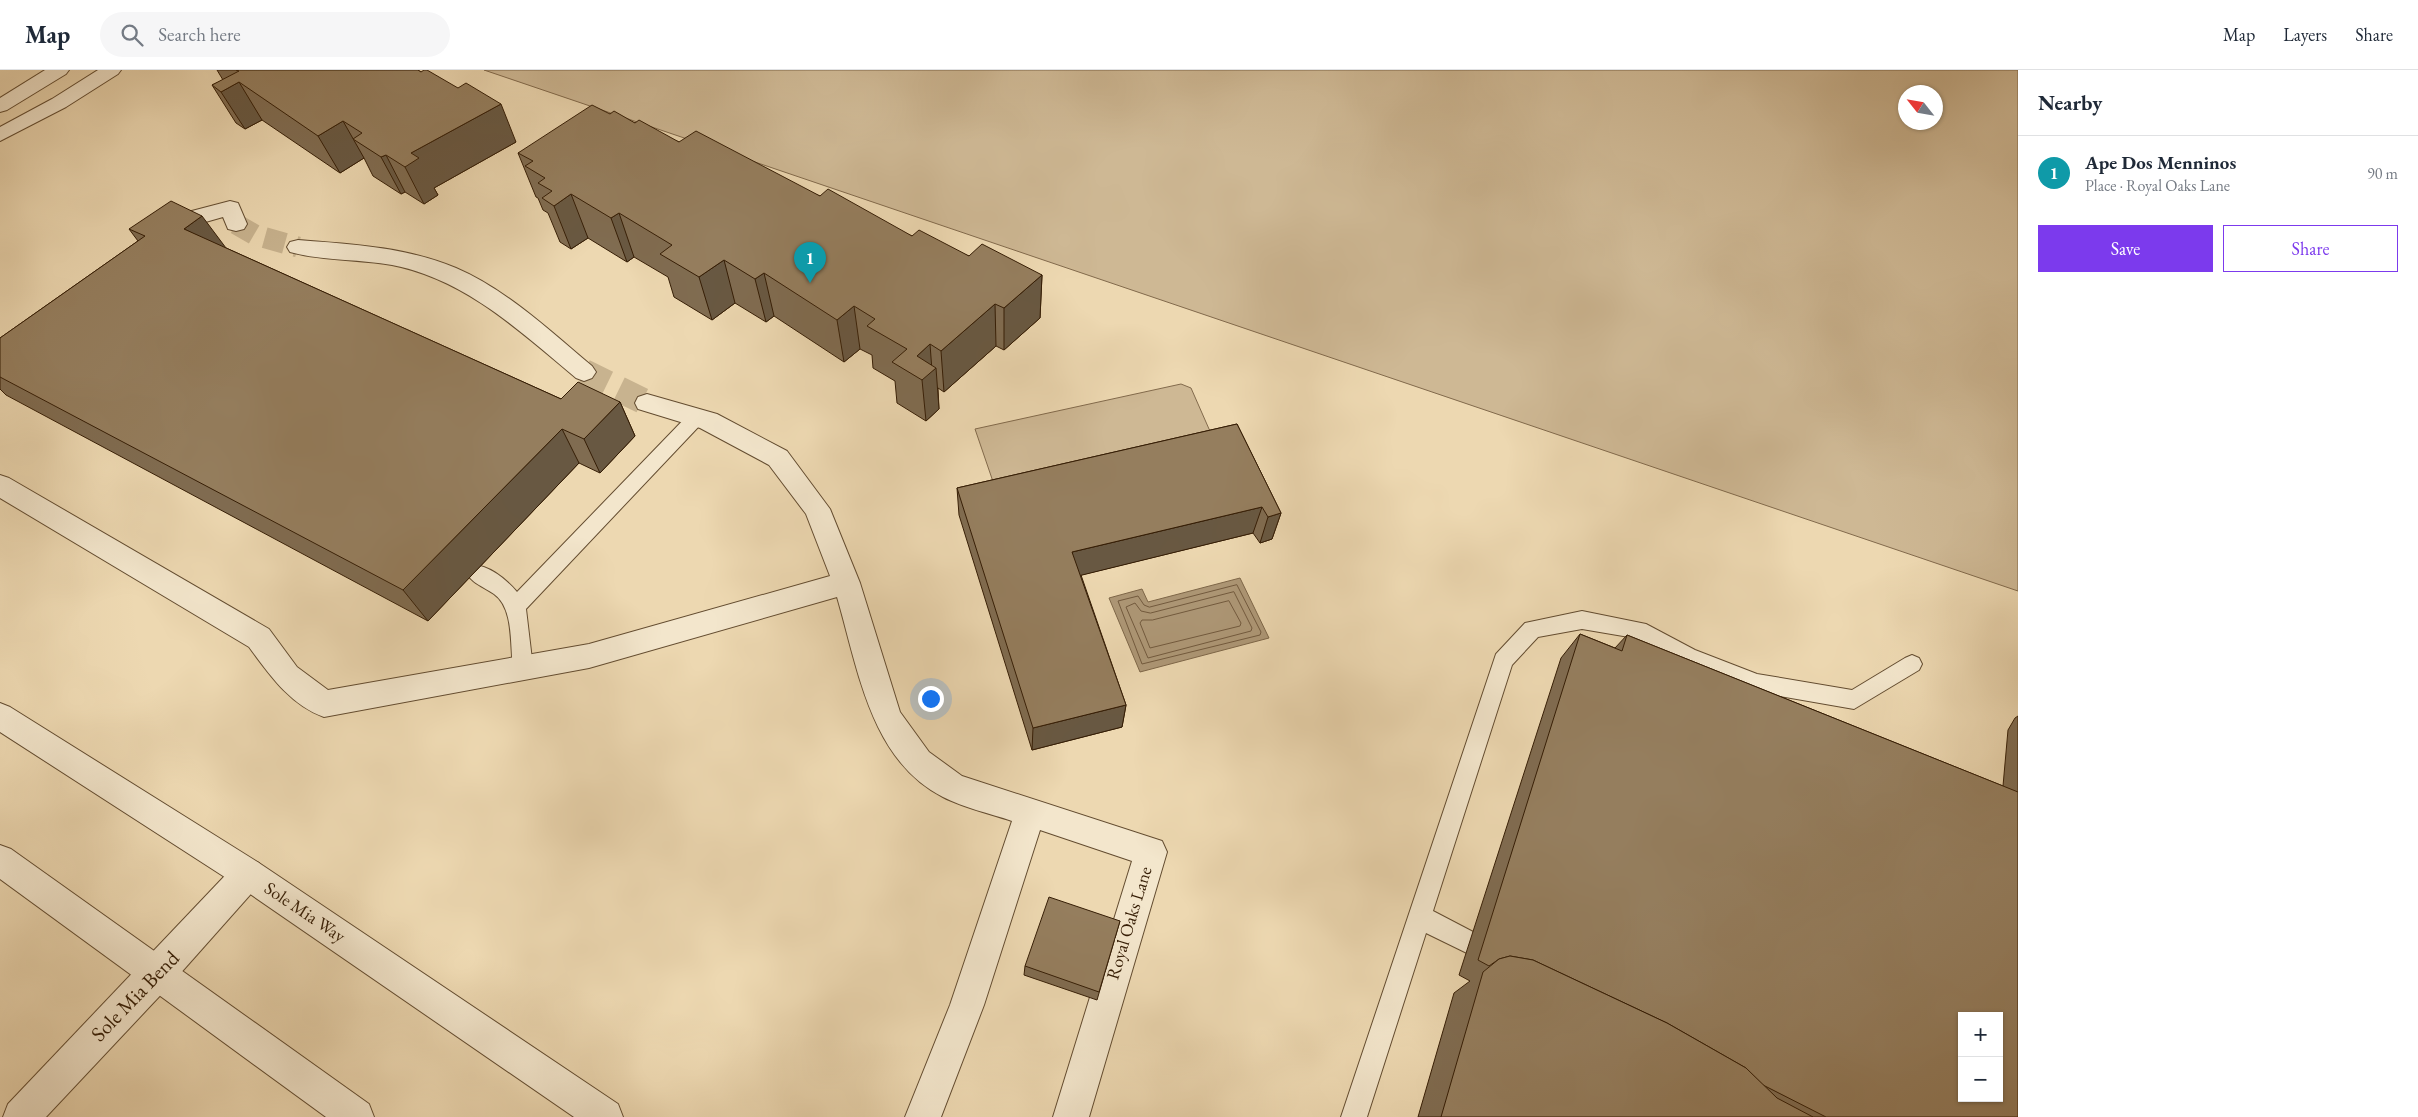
<!DOCTYPE html>
<html lang="en">
<head>
<meta charset="utf-8">
<style>
  :root { --surface:#fff; --page:#f6f6f7; --text:#1f2937; --muted:#747a83; --line:#e0e1e3; --accent:#7c3aed }
  body { margin:0; font-family:"EB Garamond",serif; background:var(--page); color:var(--text) }
  .controls { position:absolute; right:15px; bottom:15px; display:grid; overflow:hidden; border-radius:0px; box-shadow:0 1px 4px #0004 }
  .controls button { width:45px; height:45px; display:grid; place-items:center; padding:0; border:0; border-bottom:1px solid var(--line); background:var(--surface); color:var(--text); font:25px sans-serif }
  .compass { position:absolute; left:1898px; top:15px; width:45px; height:45px; border-radius:50%; background:var(--surface); box-shadow:0 1px 4px #0004; rotate:301deg }
  .you { position:absolute; left:930px; top:628px; width:18px; height:18px; margin:-12px; border:4px solid #fff; border-radius:50%; background:#1a73e8; box-shadow:0 0 0 8px #1a73e833 }
  .badge { display:grid; place-items:center; width:32px; height:32px; border-radius:50%; background:var(--accent); color:#fff; font-size:16px; font-weight:700 }
  .pin { position:absolute; translate:-50% -41px; filter:drop-shadow(0 1px 2px #0008) }
  .pin::after { content:''; position:absolute; top:26px; width:18px; height:15px; background:inherit; clip-path:polygon(0 0,100% 0,50% 100%) }
  .list { margin:0; padding:0; list-style:none }
  h2 { display:flex; justify-content:space-between; align-items:center; height:65px; margin:0; padding:0 20px; font-size:21px }
  h2 small { font-size:16px; font-weight:400; color:var(--muted) }
  .list li { display:grid; grid-template-columns:32px 1fr auto; gap:15px; align-items:center; box-sizing:border-box; height:75px; padding:0 20px; border-top:1px solid var(--line) }
  .list b { display:block; font-size:19px; white-space:nowrap }
  .list p { margin:0; font-size:16px; white-space:nowrap; color:var(--muted) }
  .list em { font-size:16px; font-style:normal; color:var(--muted) }
  .actions { display:flex; gap:10px; padding:15px 20px }
  .actions a { flex:1; padding:11px 0; border:1px solid var(--accent); border-radius:0px; text-align:center; font-size:18px; color:var(--accent) }
  .actions .main { background:var(--accent); color:#fff }
  .icon { flex:none; width:28px; height:28px; fill:none; stroke:currentColor; stroke-width:2; stroke-linecap:round; stroke-linejoin:round }
  .map { position:relative; flex:none; width:2018px; height:1047px; overflow:hidden }
  header { display:flex; align-items:center; gap:30px; box-sizing:border-box; height:70px; padding:0 25px; background:var(--surface); border-bottom:1px solid var(--line) }
  header strong { font-size:24px }
  nav { display:flex; gap:28px; margin-inline-start:auto; font-size:18px }
  .search { width:350px; height:45px; background:var(--page); display:flex; align-items:center; gap:12px; box-sizing:border-box; padding:0 18px; border-radius:28px; color:var(--muted); font-size:19px }
  main { display:flex }
  aside { flex:1; background:var(--surface) }
  .map>svg:first-child { display:block }
</style>
</head>
<body>
<header>
<strong>Map</strong>
<div class="search"><svg class="icon" aria-label="search" viewBox="0 0 24 24"><circle cx="10" cy="10" r="6"/><path d="M15 15l6 6"/></svg>Search here</div>
<nav><a>Map</a><a>Layers</a><a>Share</a></nav>
</header>
<main>
<div class="map">
<svg width="2018" height="1047" viewBox="0 0 2018 1047">
  <rect width="100%" height="100%" fill="#edd8b1"/>
  <filter id="stains"><feTurbulence type="fractalNoise" baseFrequency=".004" numOctaves="4"/><feColorMatrix values="0 0 0 0 .2 0 0 0 0 .09 0 0 0 0 .02 0 0 0 .5 -.17"/></filter>
  <radialGradient id="worn" r=".72"><stop offset=".6" stop-color="#630" stop-opacity="0"/><stop offset="1" stop-color="#630" stop-opacity=".3"/></radialGradient>
  <g fill="#ceb894" stroke="#826a4c" fill-rule="evenodd">
    <path d="M 484,0 L 2018,0 L 2018,521 ZM 1906,22 L 1936,22 L 1936,52 L 1906,52 Z"/>
    <path d="M 1181,314 L 1191,318 L 1220,384 L 1001,435 L 975,359 Z"/>
  </g>
  <path fill="#ae9877" stroke="#7e6749" d="M 1240,508 L 1269,568 L 1140,602 L 1109,528 L 1142,519 L 1148,532 Z"/>
  <g fill="none" stroke-linecap="round" stroke-linejoin="round">
    <g stroke="#725a3e" stroke-width="1">
      <path d="M 1237,515 L 1261,562 L 1260,565 L 1142,594 L 1118,531 L 1138,526 L 1144,535 L 1149,537 Z"/>
      <path d="M 1234,522 L 1252,558 L 1251,561 L 1148,588 L 1126,537 L 1135,533 L 1141,541 L 1150,543 Z"/>
      <path d="M 1229,531 L 1241,553 L 1240,556 L 1150,578 L 1140,553 L 1142,550 L 1152,550 Z"/>
    </g>
    <path stroke="#c8b38f" stroke-width="21" stroke-dasharray="21 11" stroke-linecap="butt" d="M 236,154 L 255,165 L 298,177"/>
    <path stroke="#c8b38f" stroke-width="26" stroke-dasharray="26 13" stroke-linecap="butt" d="M 584,302 L 647,333"/>
    <g stroke="#634c30" stroke-width="2">
      <g id="service">
        <path d="M 697,340 L 703,342 L 706,347 L 703,352 L 526,539 L 533,598 L 530,604 L 523,607 L 516,604 L 513,598 C 510,575 514,538 494,524 C 484,517 471,513 466,502 L 469,496 C 485,491 507,510 517,522 L 691,342 Z"/>
        <path d="M 1582,541 L 1646,554 L 1695,580 L 1757,604 L 1852,620 L 1905,588 L 1912,585 L 1919,588 L 1922,594 L 1919,600 L 1854,639 L 1756,622 L 1681,592 L 1635,568 L 1582,559 L 1538,567 L 1512,595 L 1433,841 L 1477,864 L 1481,872 L 1477,880 L 1469,884 L 1426,863 L 1367,1047 L 1341,1047 L 1496,584 L 1525,553 Z"/>
      </g>
    </g>
    <g stroke="#634c30" stroke-width="2">
      <g id="minor">
        <path d="M 230,131 L 238,133 L 247,154 L 244,159 L 236,161 L 228,159 L 223,147 L 167,163 L 159,161 L 156,156 L 159,151 L 165,148 Z"/>
        <path d="M 298,170 C 351,174 406,177 456,198 C 507,220 550,261 592,296 L 596,302 L 592,308 L 584,311 L 576,308 C 521,262 465,209 392,195 C 359,189 322,191 290,182 L 287,177 L 290,172 Z"/>
        <path d="M 647,324 L 717,344 L 787,381 L 830,439 L 860,513 L 900,642 L 929,682 L 962,706 L 1162,771 L 1167,782 L 1089,1047 L 1053,1047 L 1132,791 L 1040,760 L 984,935 L 941,1047 L 905,1047 L 950,935 L 1012,751 C 989,743 964,738 943,727 C 870,690 858,598 837,527 L 589,598 L 324,647 C 290,635 269,604 249,577 L 0,428 L 0,405 L 9,408 L 269,559 L 297,597 L 328,620 L 589,574 L 830,506 L 806,444 L 769,395 L 700,358 L 638,339 L 635,333 L 638,327 Z"/>
        <path d="M 248,788 L 259,793 L 264,804 L 259,815 L 170,915 L 46,1047 L 3,1047 L 8,1034 L 237,793 Z"/>
      </g>
    </g>
    <g stroke="#634c30" stroke-width="2">
      <g id="tertiary">
        <path d="M 45,0 L 69,0 L 66,4 L 7,40 L 0,42 L 0,28 Z"/>
        <path d="M 98,0 L 121,0 L 118,4 L 66,37 L 0,71 L 0,57 L 52,29 Z"/>
        <path d="M 0,633 L 10,637 L 259,793 L 618,1034 L 623,1047 L 574,1047 L 237,815 L 0,662 Z"/>
        <path d="M 0,775 L 11,779 L 369,1034 L 374,1047 L 326,1047 L 0,809 Z"/>
      </g>
    </g>
    <use href="#service" fill="#f3e6cc" fill-rule="evenodd"/>
    <use href="#minor" fill="#f3e6cc" fill-rule="evenodd"/>
    <use href="#tertiary" fill="#f3e6cc" fill-rule="evenodd"/>
  </g>
  <g fill="#806c51" stroke="#351d05">
    <path d="M 217,0 L 418,0 L 516,72 L 434,118 L 438,125 L 424,134 L 405,122 L 401,124 L 373,106 L 364,88 L 340,103 L 262,50 L 245,59 L 236,53 L 212,15 L 223,10 Z"/>
    <path d="M 610,44 L 635,53 L 679,72 L 820,126 L 912,166 L 969,186 L 1042,205 L 1040,248 L 1004,280 L 996,276 L 944,322 L 938,318 L 939,339 L 926,351 L 897,333 L 895,311 L 873,298 L 872,285 L 860,279 L 844,292 L 774,246 L 766,252 L 735,233 L 712,250 L 674,227 L 668,207 L 634,187 L 627,192 L 588,168 L 571,179 L 560,172 L 548,143 L 543,140 L 538,128 L 536,127 L 518,83 Z"/>
    <path d="M 129,159 L 226,178 L 561,329 L 620,332 L 635,366 L 600,403 L 579,393 L 428,551 L 6,325 L 0,319 L 0,268 L 138,171 Z"/>
    <path d="M 1237,354 L 1281,443 L 1272,469 L 1260,473 L 1253,463 L 1081,505 L 1126,635 L 1122,657 L 1032,680 L 959,445 L 957,418 Z"/>
    <path d="M 1580,564 L 1615,578 L 1627,565 L 2003,716 L 2008,660 L 2015,648 L 2018,646 L 2018,1047 L 1418,1047 L 1454,923 L 1470,911 L 1459,905 L 1561,588 Z"/>
    <path d="M 1120,851 L 1097,930 L 1024,905 L 1025,896 Z"/>
  </g>
  <g fill="#685842" stroke="#351d05">
    <path d="M 239,12 L 262,50 L 245,59 L 221,22 Z"/>
    <path d="M 501,34 L 516,72 L 434,118 L 438,125 L 424,134 L 405,97 L 411,83 Z"/>
    <path d="M 343,51 L 364,88 L 340,103 L 318,66 Z"/>
    <path d="M 386,85 L 405,122 L 401,124 L 381,87 Z"/>
    <path d="M 571,124 L 588,168 L 571,179 L 554,136 Z"/>
    <path d="M 619,143 L 634,187 L 627,192 L 611,148 Z"/>
    <path d="M 202,146 L 229,182 L 184,159 Z"/>
    <path d="M 724,190 L 735,233 L 712,250 L 699,207 Z"/>
    <path d="M 764,203 L 774,246 L 766,252 L 755,209 Z"/>
    <path d="M 1042,205 L 1040,248 L 1004,280 L 1004,238 Z"/>
    <path d="M 995,234 L 996,276 L 944,322 L 941,281 Z"/>
    <path d="M 854,236 L 860,279 L 844,292 L 837,250 Z"/>
    <path d="M 930,274 L 932,301 L 936,298 L 939,339 L 926,351 L 922,310 L 917,286 Z"/>
    <path d="M 620,332 L 635,366 L 600,403 L 584,369 Z"/>
    <path d="M 562,359 L 579,393 L 428,551 L 403,520 Z"/>
    <path d="M 1262,437 L 1253,463 L 1070,508 L 1072,482 Z"/>
    <path d="M 1281,443 L 1272,469 L 1260,473 L 1268,447 Z"/>
    <path d="M 1126,635 L 1122,657 L 1032,680 L 1033,658 Z"/>
  </g>
  <g fill="#957e5e" stroke="#351d05" fill-rule="evenodd">
    <path d="M 236,0 L 418,0 L 421,2 L 424,0 L 427,0 L 458,18 L 466,13 L 501,34 L 411,83 L 419,88 L 405,97 L 386,85 L 381,87 L 353,69 L 362,63 L 343,51 L 318,66 L 239,12 L 221,22 L 212,15 L 239,1 Z"/>
    <path d="M 592,35 L 610,44 L 614,41 L 635,53 L 639,50 L 679,72 L 696,61 L 820,126 L 828,119 L 912,166 L 919,160 L 969,186 L 982,174 L 1042,205 L 1004,238 L 995,234 L 941,281 L 930,274 L 917,286 L 936,298 L 922,310 L 892,292 L 907,279 L 867,256 L 875,249 L 854,236 L 837,250 L 764,203 L 755,209 L 724,190 L 699,207 L 660,184 L 672,175 L 619,143 L 611,148 L 571,124 L 554,136 L 542,128 L 552,121 L 538,113 L 545,108 L 525,96 L 533,91 L 518,83 Z"/>
    <path d="M 171,131 L 202,146 L 184,159 L 561,329 L 578,312 L 620,332 L 584,369 L 562,359 L 403,520 L 0,307 L 0,268 L 145,166 L 129,159 Z"/>
    <path d="M 1237,354 L 1281,443 L 1268,447 L 1262,437 L 1072,482 L 1126,635 L 1033,658 L 957,418 Z"/>
    <path d="M 1580,564 L 1622,581 L 1627,565 L 2018,722 L 2018,1047 L 1826,1047 L 1763,1015 L 1746,998 L 1667,953 L 1533,890 L 1510,886 L 1499,889 L 1489,896 L 1478,890 ZM 1962,946 L 1999,946 L 1999,1028 L 1962,1028 Z"/>
    <path d="M 1049,827 L 1120,851 L 1099,922 L 1025,896 Z"/>
    <path d="M 1510,886 L 1533,890 L 1667,953 L 1746,998 L 1777,1028 L 1813,1047 L 1441,1047 L 1483,902 L 1499,889 Z"/>
  </g>
  <g text-anchor="middle" stroke-width="4" stroke-linejoin="round" paint-order="stroke">
    <g font-size="18" fill="#351d05" stroke="#f3e6cc">
      <text transform="translate(305 842) rotate(34)" y="6">Sole Mia Way</text>
      <text transform="translate(1129 853) rotate(-73)" y="6">Royal Oaks Lane</text>
    </g>
    <g font-size="21" fill="#351d05" stroke="#f3e6cc">
      <text transform="translate(135 926) rotate(-46)" y="7">Sole Mia Bend</text>
    </g>
  </g>
  <rect width="100%" height="100%" filter="url(#stains)"/>
  <rect width="100%" height="100%" fill="url(#worn)"/>
</svg>
<div class="controls">
<button>+</button>
<button>−</button>
</div>
<svg class="compass" viewBox="-18 -18 36 36"><path d="M0-13l5 13h-10z" fill="#e53935"/><path d="M0 13l5-13h-10z" fill="#747a83"/></svg>
<div class="you"></div>
<div class="pin badge" style="left:810px;top:213px;background:#0f9aa8">1</div>
</div>
<aside>
<h2>Nearby<small></small></h2>
<ul class="list">
<li><span class="badge" style="background:#0f9aa8">1</span><div><b>Ape Dos Menninos</b><p>Place · Royal Oaks Lane</p></div><em>90 m</em></li>
</ul>
<div class="actions"><a class="main">Save</a><a>Share</a></div>
</aside>
</main>
</body>
</html>
